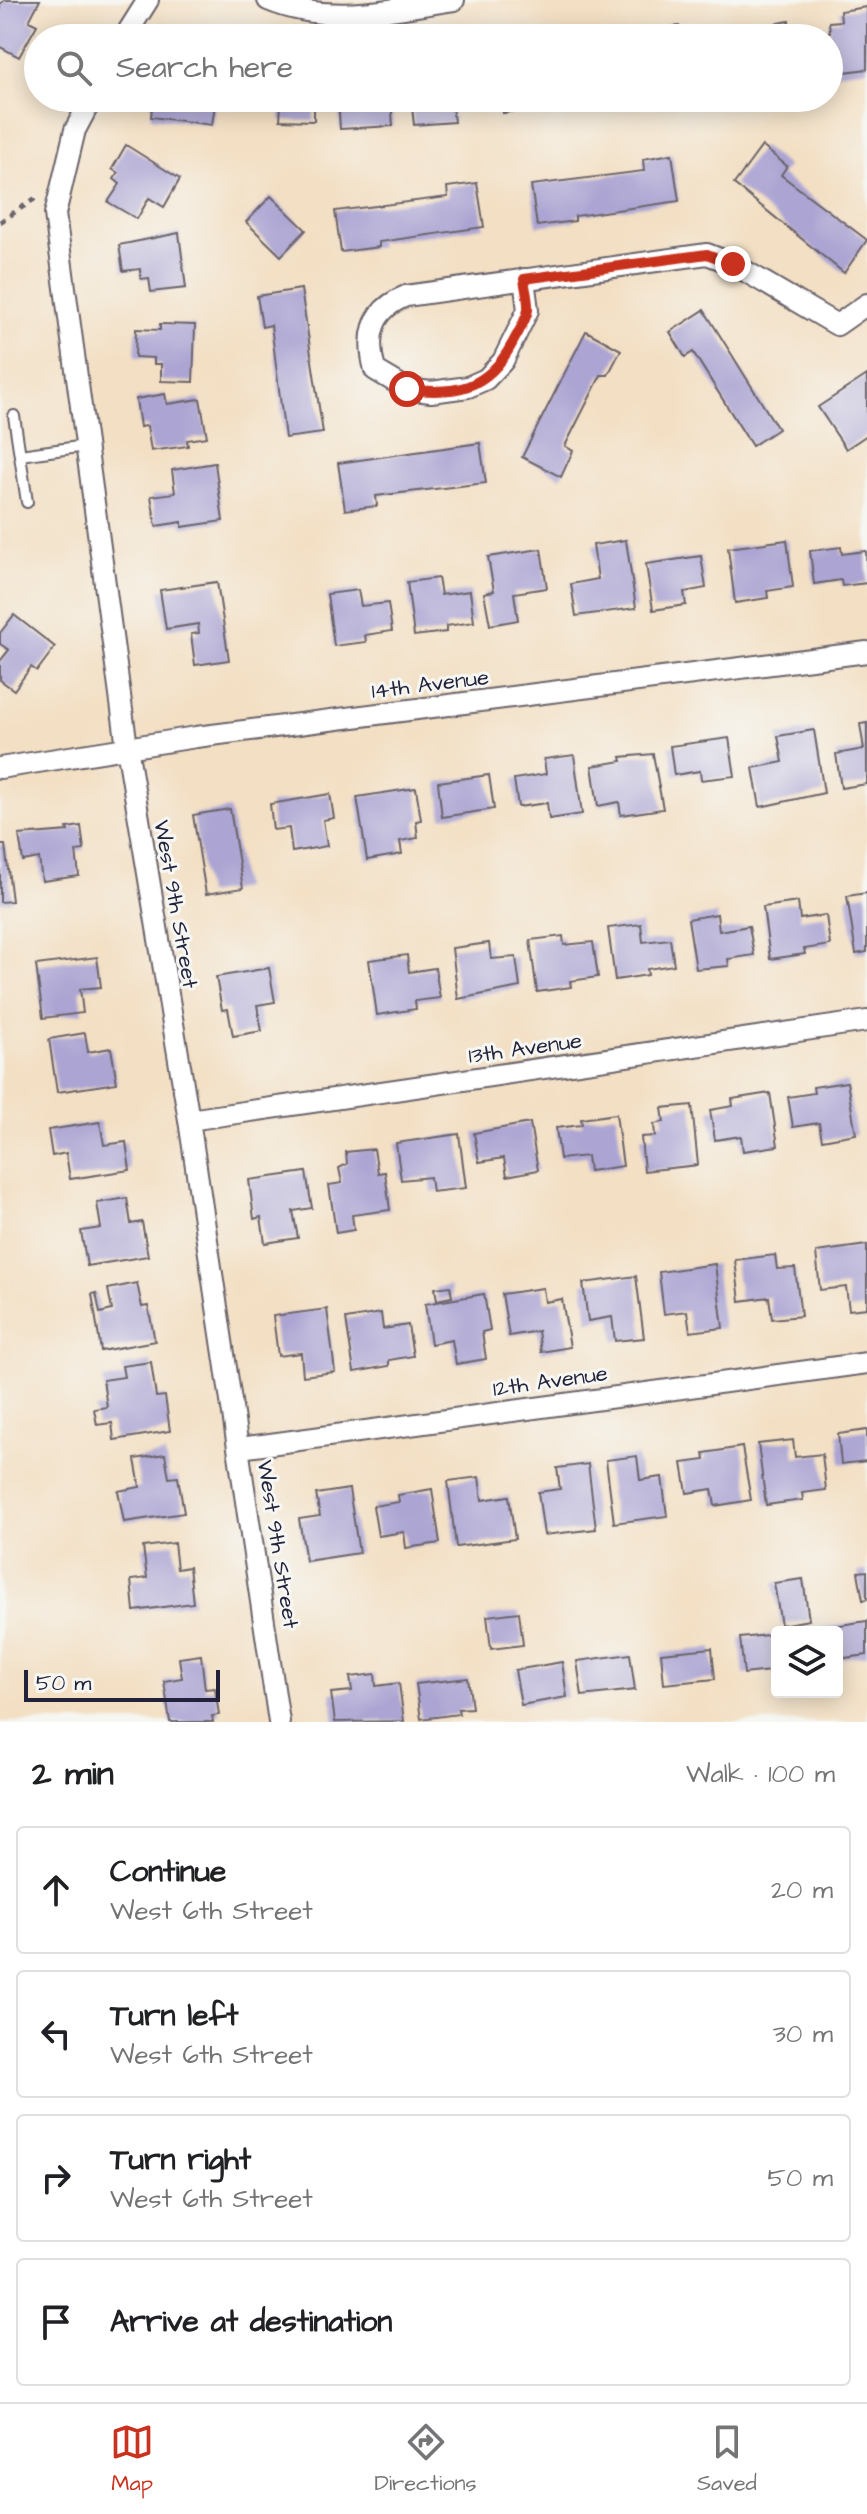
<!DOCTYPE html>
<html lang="en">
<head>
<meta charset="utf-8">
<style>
  :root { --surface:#fff; --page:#f6f6f6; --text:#202124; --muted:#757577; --line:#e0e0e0; --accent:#c8321e }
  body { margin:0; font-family:"Architects Daughter",sans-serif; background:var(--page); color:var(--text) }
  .controls { position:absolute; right:24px; bottom:24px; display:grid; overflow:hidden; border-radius:8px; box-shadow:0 4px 20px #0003 }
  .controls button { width:72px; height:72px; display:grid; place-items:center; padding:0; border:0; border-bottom:2px solid var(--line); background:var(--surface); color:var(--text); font:40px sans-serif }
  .scale { position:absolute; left:24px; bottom:20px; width:196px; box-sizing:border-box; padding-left:8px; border:4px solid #22223b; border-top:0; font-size:22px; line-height:28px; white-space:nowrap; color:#22223b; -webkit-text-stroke:6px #f6f6f2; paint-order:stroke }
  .stop { position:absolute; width:24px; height:24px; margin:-18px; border:6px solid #c8321e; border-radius:50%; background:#fff }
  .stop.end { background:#c8321e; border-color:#fff; box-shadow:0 2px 8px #0008 }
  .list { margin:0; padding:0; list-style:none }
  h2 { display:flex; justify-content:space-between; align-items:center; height:104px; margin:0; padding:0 32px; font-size:34px }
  h2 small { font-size:26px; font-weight:400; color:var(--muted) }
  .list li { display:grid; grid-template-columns:52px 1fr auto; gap:24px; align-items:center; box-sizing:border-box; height:128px; margin:0 16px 16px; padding:0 16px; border:2px solid var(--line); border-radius:8px }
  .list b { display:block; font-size:30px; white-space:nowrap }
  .list p { margin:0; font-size:26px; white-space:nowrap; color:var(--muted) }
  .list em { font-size:26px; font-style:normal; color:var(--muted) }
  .icon { flex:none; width:44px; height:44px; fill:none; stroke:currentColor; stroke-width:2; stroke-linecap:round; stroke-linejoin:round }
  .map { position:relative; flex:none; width:867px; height:1722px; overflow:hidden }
  .search { position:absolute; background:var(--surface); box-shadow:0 4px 20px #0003; left:24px; right:24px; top:24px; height:88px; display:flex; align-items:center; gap:20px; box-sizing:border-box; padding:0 28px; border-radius:44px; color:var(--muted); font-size:30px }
  .sheet { height:680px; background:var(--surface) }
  nav { display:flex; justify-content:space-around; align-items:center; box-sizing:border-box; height:112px; border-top:2px solid var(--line); background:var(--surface); font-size:22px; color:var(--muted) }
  nav a { display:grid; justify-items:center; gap:4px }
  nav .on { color:var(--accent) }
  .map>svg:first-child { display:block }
</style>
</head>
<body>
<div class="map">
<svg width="867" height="1722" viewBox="0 0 867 1722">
  <rect width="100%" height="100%" fill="#f6f6f2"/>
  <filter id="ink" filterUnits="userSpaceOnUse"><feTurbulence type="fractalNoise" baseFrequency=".0125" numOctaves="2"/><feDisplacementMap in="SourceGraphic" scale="16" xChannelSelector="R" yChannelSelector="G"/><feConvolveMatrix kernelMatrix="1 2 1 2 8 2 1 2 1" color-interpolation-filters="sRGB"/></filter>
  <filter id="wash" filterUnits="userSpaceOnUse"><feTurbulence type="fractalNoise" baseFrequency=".006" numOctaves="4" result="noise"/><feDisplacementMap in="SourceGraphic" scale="32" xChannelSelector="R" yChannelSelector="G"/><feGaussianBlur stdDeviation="1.8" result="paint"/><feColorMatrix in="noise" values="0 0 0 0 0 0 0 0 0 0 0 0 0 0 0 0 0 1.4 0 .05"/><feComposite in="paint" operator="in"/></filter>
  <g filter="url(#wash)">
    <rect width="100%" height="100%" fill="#f3dfc3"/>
    <g id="blocks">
      <g fill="#aca5d3">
        <path d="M 5,0 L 40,0 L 29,21 L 37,25 L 19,57 L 0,47 L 0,4 Z"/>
        <path d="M 867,7 L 867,69 L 829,74 L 829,38 L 818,38 L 818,34 L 830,32 L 829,22 L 841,21 L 840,11 Z"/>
        <path d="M 789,21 L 791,38 L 734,38 L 733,32 Z"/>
        <path d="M 679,26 L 680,38 L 650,38 L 649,29 Z"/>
        <path d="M 153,98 L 216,98 L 212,125 L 151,117 Z"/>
        <path d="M 253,98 L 314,98 L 314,121 L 280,120 L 281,105 L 253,103 Z"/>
        <path d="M 338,98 L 391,98 L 393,126 L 340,129 Z"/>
        <path d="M 411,98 L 451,98 L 454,122 L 414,125 Z"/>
        <path d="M 501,98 L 554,98 L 555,105 L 503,113 Z"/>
        <path d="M 605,98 L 632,98 L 632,100 L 606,104 Z"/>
        <path d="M 126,145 L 180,179 L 164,207 L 149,198 L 137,219 L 108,202 L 120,184 L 114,179 L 118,173 L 112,169 Z"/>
        <path d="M 762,146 L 787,166 L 781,175 L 867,240 L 844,273 L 734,184 Z"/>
        <path d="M 672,154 L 679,201 L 575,216 L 575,221 L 537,226 L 531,185 L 644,171 L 643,159 Z"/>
        <path d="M 477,183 L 484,227 L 379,242 L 379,247 L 341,252 L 335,211 L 448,197 L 447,187 Z"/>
        <path d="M 271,196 L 306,230 L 281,256 L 246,222 Z"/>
        <path d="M 179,233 L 186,288 L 151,292 L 149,278 L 141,279 L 140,269 L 123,271 L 119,245 Z"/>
        <path d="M 301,289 L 323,433 L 285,438 L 271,325 L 262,327 L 257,296 Z"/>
        <path d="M 704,310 L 778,429 L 752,446 L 693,352 L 685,357 L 670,332 Z"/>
        <path d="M 160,324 L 195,325 L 193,382 L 161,381 L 161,364 L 154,364 L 154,358 L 135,357 L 136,329 L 160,330 Z"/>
        <path d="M 586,331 L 621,350 L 608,375 L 601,375 L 565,446 L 573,451 L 561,477 L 522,457 Z"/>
        <path d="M 867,375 L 867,435 L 846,449 L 818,407 Z"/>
        <path d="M 165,394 L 167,404 L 200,399 L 207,437 L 187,440 L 188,446 L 151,451 L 147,426 L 140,427 L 136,399 Z"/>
        <path d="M 480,443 L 486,483 L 376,496 L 377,506 L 345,510 L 338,463 Z"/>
        <path d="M 215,463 L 223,521 L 182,527 L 182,522 L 156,526 L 151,496 L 175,493 L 172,470 Z"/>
        <path d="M 626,540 L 636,608 L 576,616 L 571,584 L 598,579 L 593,545 Z"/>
        <path d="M 787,540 L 793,587 L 767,591 L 768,598 L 735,603 L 728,548 Z"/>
        <path d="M 841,547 L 842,554 L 866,551 L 867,583 L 842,586 L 841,580 L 814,584 L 810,551 Z"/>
        <path d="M 541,549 L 547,588 L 514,593 L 518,620 L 490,625 L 484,593 L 494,591 L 488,557 Z"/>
        <path d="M 701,556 L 706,588 L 684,592 L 686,605 L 653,610 L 646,564 Z"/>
        <path d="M 438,578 L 441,595 L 470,591 L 474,622 L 446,626 L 446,632 L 414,636 L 407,582 Z"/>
        <path d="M 217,582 L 229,660 L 195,665 L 191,634 L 199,633 L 198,624 L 166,629 L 160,590 Z"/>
        <path d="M 358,590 L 361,606 L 388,603 L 392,631 L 365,635 L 366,642 L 334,646 L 327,594 Z"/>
        <path d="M 14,615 L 55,647 L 37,671 L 31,667 L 14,690 L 0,680 L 0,661 L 9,650 L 0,644 L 0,633 Z"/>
        <path d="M 867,723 L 867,784 L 841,788 L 836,754 L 864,749 L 860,724 Z"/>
        <path d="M 814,730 L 824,793 L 760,807 L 753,768 L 783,762 L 778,736 Z"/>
        <path d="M 729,738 L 735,776 L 701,780 L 700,771 L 674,775 L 670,746 Z"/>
        <path d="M 653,754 L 663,809 L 621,815 L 619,802 L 598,806 L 592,766 L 622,761 L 621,757 Z"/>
        <path d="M 574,755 L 582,814 L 549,819 L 547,803 L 518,807 L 514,779 L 546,774 L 544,759 Z"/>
        <path d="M 489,775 L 494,809 L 442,817 L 438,782 Z"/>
        <path d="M 416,788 L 421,820 L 416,821 L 418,838 L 400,841 L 402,854 L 367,860 L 357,797 Z"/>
        <path d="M 330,794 L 334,818 L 323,820 L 327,846 L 292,852 L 289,828 L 273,830 L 270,804 Z"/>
        <path d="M 230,809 L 243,888 L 206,894 L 193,815 Z"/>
        <path d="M 81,826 L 84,850 L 76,851 L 79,876 L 42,881 L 39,858 L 23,861 L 19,835 L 68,831 L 67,828 Z"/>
        <path d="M 0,845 L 5,845 L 12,901 L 0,902 Z"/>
        <path d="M 867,893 L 867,952 L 856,954 L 847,896 Z"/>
        <path d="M 798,902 L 800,919 L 826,915 L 830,945 L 804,949 L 805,954 L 770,959 L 763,907 Z"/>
        <path d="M 717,914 L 719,931 L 749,926 L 754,955 L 728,959 L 729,966 L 696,969 L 688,919 Z"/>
        <path d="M 641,924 L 643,942 L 670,939 L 674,965 L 647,969 L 648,975 L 615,980 L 608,928 Z"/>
        <path d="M 563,936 L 564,945 L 593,942 L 598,977 L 570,981 L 571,987 L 537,992 L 530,940 Z"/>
        <path d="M 489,943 L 491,959 L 516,957 L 520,987 L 458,999 L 452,948 Z"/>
        <path d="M 407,955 L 409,972 L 435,968 L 440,998 L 415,1001 L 416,1009 L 377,1015 L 369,960 Z"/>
        <path d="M 97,957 L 101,987 L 80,989 L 83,1013 L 43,1018 L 36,965 Z"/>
        <path d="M 269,968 L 275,1002 L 257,1005 L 262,1031 L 233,1036 L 228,1009 L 222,1010 L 216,977 Z"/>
        <path d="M 85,1033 L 88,1052 L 111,1048 L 117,1083 L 57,1092 L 49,1039 Z"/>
        <path d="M 847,1082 L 856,1134 L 822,1140 L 819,1123 L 793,1127 L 788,1097 L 814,1093 L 813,1087 Z"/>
        <path d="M 770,1093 L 778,1146 L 743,1151 L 741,1136 L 715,1140 L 710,1110 L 733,1106 L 732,1099 Z"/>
        <path d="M 692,1105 L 698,1165 L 644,1171 L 641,1137 L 655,1136 L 654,1124 L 664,1122 L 662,1108 Z"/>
        <path d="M 616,1114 L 623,1166 L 589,1171 L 587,1156 L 560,1159 L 556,1128 L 582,1125 L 581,1119 Z"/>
        <path d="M 100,1122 L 104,1145 L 126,1142 L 130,1170 L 70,1179 L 66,1153 L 52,1156 L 48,1130 Z"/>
        <path d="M 530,1123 L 538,1170 L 507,1176 L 504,1158 L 479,1162 L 474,1133 Z"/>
        <path d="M 459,1134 L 466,1188 L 432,1192 L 430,1177 L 401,1180 L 396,1143 Z"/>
        <path d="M 374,1149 L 378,1173 L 385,1172 L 390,1210 L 352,1215 L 354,1230 L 336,1233 L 329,1185 L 342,1183 L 339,1168 L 347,1164 L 346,1152 Z"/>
        <path d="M 306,1172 L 312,1208 L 293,1211 L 298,1238 L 265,1243 L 261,1217 L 254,1219 L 249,1180 Z"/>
        <path d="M 127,1198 L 131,1224 L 142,1222 L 148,1256 L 87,1266 L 81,1231 L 101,1228 L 97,1203 Z"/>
        <path d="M 867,1245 L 867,1308 L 849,1310 L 846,1287 L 820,1290 L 816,1252 Z"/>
        <path d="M 775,1255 L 777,1269 L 795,1268 L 801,1316 L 772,1319 L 769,1297 L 740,1301 L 735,1260 Z"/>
        <path d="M 715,1264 L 723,1328 L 690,1332 L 687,1311 L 664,1314 L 659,1272 Z"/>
        <path d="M 636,1276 L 644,1338 L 615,1341 L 612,1317 L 588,1321 L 583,1283 Z"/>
        <path d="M 137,1283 L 142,1307 L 148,1306 L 155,1341 L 101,1351 L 92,1294 L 96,1293 L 100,1313 L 112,1310 L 108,1289 Z"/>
        <path d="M 450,1286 L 452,1297 L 437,1300 L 435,1288 Z"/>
        <path d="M 543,1288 L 545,1302 L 562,1299 L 570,1347 L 541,1352 L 538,1331 L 509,1336 L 502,1294 Z"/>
        <path d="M 484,1294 L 490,1330 L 482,1332 L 486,1359 L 456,1364 L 452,1340 L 431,1344 L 425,1304 Z"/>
        <path d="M 327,1309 L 335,1372 L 303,1376 L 301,1353 L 278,1356 L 273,1316 Z"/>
        <path d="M 381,1313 L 383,1329 L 408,1325 L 413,1356 L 389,1360 L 389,1366 L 354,1372 L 346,1319 Z"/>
        <path d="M 151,1362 L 156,1397 L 165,1396 L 170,1431 L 114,1440 L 112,1423 L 97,1425 L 94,1409 L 107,1407 L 103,1380 L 124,1377 L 122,1366 Z"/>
        <path d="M 867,1430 L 867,1461 L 841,1464 L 838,1434 Z"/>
        <path d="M 793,1440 L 795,1457 L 822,1454 L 826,1490 L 802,1493 L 803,1500 L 766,1505 L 758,1444 Z"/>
        <path d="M 742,1447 L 751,1500 L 715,1506 L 712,1489 L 687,1493 L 682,1463 L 705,1460 L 704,1453 Z"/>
        <path d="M 165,1454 L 169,1478 L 178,1477 L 184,1513 L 124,1522 L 118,1491 L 140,1487 L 135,1459 Z"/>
        <path d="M 637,1456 L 640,1480 L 662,1477 L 667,1516 L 614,1523 L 606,1460 Z"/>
        <path d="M 588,1464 L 596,1529 L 544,1535 L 538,1492 L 560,1489 L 557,1468 Z"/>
        <path d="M 479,1477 L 482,1500 L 509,1496 L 515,1539 L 456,1547 L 448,1481 Z"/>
        <path d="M 349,1489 L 359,1553 L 306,1561 L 299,1519 L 320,1516 L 316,1494 Z"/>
        <path d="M 432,1489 L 440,1543 L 406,1548 L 404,1532 L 378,1536 L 373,1506 L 399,1502 L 398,1495 Z"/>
        <path d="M 174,1543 L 177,1569 L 189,1567 L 193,1603 L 134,1611 L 131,1580 L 147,1578 L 143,1547 Z"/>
        <path d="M 867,1571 L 867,1599 L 863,1600 L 858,1572 Z"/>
        <path d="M 803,1579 L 809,1620 L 781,1625 L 774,1583 Z"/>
        <path d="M 519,1612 L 523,1645 L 491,1649 L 487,1616 Z"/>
        <path d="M 867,1621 L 867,1655 L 837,1659 L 837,1632 L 821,1632 L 820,1628 Z"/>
        <path d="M 777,1634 L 777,1670 L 744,1674 L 740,1638 Z"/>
        <path d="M 712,1648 L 715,1679 L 664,1684 L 661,1653 Z"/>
        <path d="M 630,1654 L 635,1690 L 582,1696 L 577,1661 Z"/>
        <path d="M 201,1655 L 205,1689 L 215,1688 L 219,1715 L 212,1716 L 213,1722 L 170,1722 L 164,1681 L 182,1678 L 179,1658 Z"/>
        <path d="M 562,1662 L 567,1697 L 521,1705 L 515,1670 Z"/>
        <path d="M 375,1674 L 376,1686 L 399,1683 L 404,1721 L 335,1722 L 331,1693 L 352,1691 L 350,1677 Z"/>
        <path d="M 468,1678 L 472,1708 L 458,1709 L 459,1714 L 421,1719 L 416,1684 Z"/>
      </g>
    </g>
  </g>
  <g filter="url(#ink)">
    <use href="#blocks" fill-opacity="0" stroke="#6b646b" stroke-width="2"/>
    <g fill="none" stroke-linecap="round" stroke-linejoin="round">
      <g stroke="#6b646b" stroke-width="14">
        <g id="service">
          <path d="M 14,416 L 27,502"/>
          <path d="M 20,455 L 86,446"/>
        </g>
      </g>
      <g stroke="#6b646b" stroke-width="24">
        <g id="minor">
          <path d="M 268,0 C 329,26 392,9 454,0"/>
          <path d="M 124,38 L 148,0"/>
          <path d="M 92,98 L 75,130 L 55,214 L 127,747 L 189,1120 L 279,1722"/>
          <path d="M 524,279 L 528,310 L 503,361 L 486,379 L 468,387 L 431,392 L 407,389 L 375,370 C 366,336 371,310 406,296 L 707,254 L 733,264 L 837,325 L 867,304"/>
          <path d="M 0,768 L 196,737 L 867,652"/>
          <path d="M 189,1120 L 867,1021"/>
          <path d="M 240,1448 L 867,1363"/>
        </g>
      </g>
      <path stroke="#6b646b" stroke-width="5" stroke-dasharray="6 6" stroke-linecap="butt" d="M 0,222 L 36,198"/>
      <use href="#service" stroke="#fff" stroke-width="10"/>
      <use href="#minor" stroke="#fff" stroke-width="20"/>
    </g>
  </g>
  <g fill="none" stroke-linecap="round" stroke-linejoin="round" filter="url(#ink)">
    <path stroke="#c8321e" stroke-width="10" d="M 407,389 C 455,395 487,390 512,344 C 517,334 526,321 528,310 C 529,301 525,288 524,279 L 707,254 L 733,264"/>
  </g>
  <g text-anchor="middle" stroke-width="6" stroke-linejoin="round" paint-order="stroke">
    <g font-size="22" fill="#22223b" stroke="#f6f6f2">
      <text transform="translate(430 683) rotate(-7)" y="8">14th Avenue</text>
      <text transform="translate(177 904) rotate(80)" y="8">West 9th Street</text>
      <text transform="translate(525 1047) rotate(-8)" y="8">13th Avenue</text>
      <text transform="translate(550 1380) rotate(-8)" y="8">12th Avenue</text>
      <text transform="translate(279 1544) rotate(81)" y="8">West 9th Street</text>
    </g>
  </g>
</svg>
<div class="controls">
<button><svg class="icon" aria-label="layers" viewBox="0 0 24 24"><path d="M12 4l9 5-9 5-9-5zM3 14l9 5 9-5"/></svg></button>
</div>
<div class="scale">50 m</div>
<div class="stop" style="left:407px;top:389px"></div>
<div class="stop end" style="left:733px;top:264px"></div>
<div class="search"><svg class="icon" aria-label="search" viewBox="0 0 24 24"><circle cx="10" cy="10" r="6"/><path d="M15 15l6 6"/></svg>Search here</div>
</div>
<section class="sheet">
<h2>2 min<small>Walk · 100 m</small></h2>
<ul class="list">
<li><svg class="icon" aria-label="ahead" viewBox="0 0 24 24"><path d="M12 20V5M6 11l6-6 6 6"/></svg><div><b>Continue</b><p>West 6th Street</p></div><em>20 m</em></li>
<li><svg class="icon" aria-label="left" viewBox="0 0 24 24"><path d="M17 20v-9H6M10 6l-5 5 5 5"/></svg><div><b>Turn left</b><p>West 6th Street</p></div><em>30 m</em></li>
<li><svg class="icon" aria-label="right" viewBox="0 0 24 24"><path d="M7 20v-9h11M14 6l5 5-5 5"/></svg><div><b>Turn right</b><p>West 6th Street</p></div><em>50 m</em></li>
<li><svg class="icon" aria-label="arrive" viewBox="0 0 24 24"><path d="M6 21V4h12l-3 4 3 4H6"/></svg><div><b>Arrive at destination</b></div></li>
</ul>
</section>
<nav>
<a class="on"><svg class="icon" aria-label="map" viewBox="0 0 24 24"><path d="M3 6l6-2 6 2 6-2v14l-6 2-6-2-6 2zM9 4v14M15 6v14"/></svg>Map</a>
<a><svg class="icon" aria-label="directions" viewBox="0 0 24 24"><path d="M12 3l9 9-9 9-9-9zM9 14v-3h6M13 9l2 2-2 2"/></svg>Directions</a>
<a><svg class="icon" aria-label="saved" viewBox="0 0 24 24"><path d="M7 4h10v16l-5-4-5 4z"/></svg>Saved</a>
</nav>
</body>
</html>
